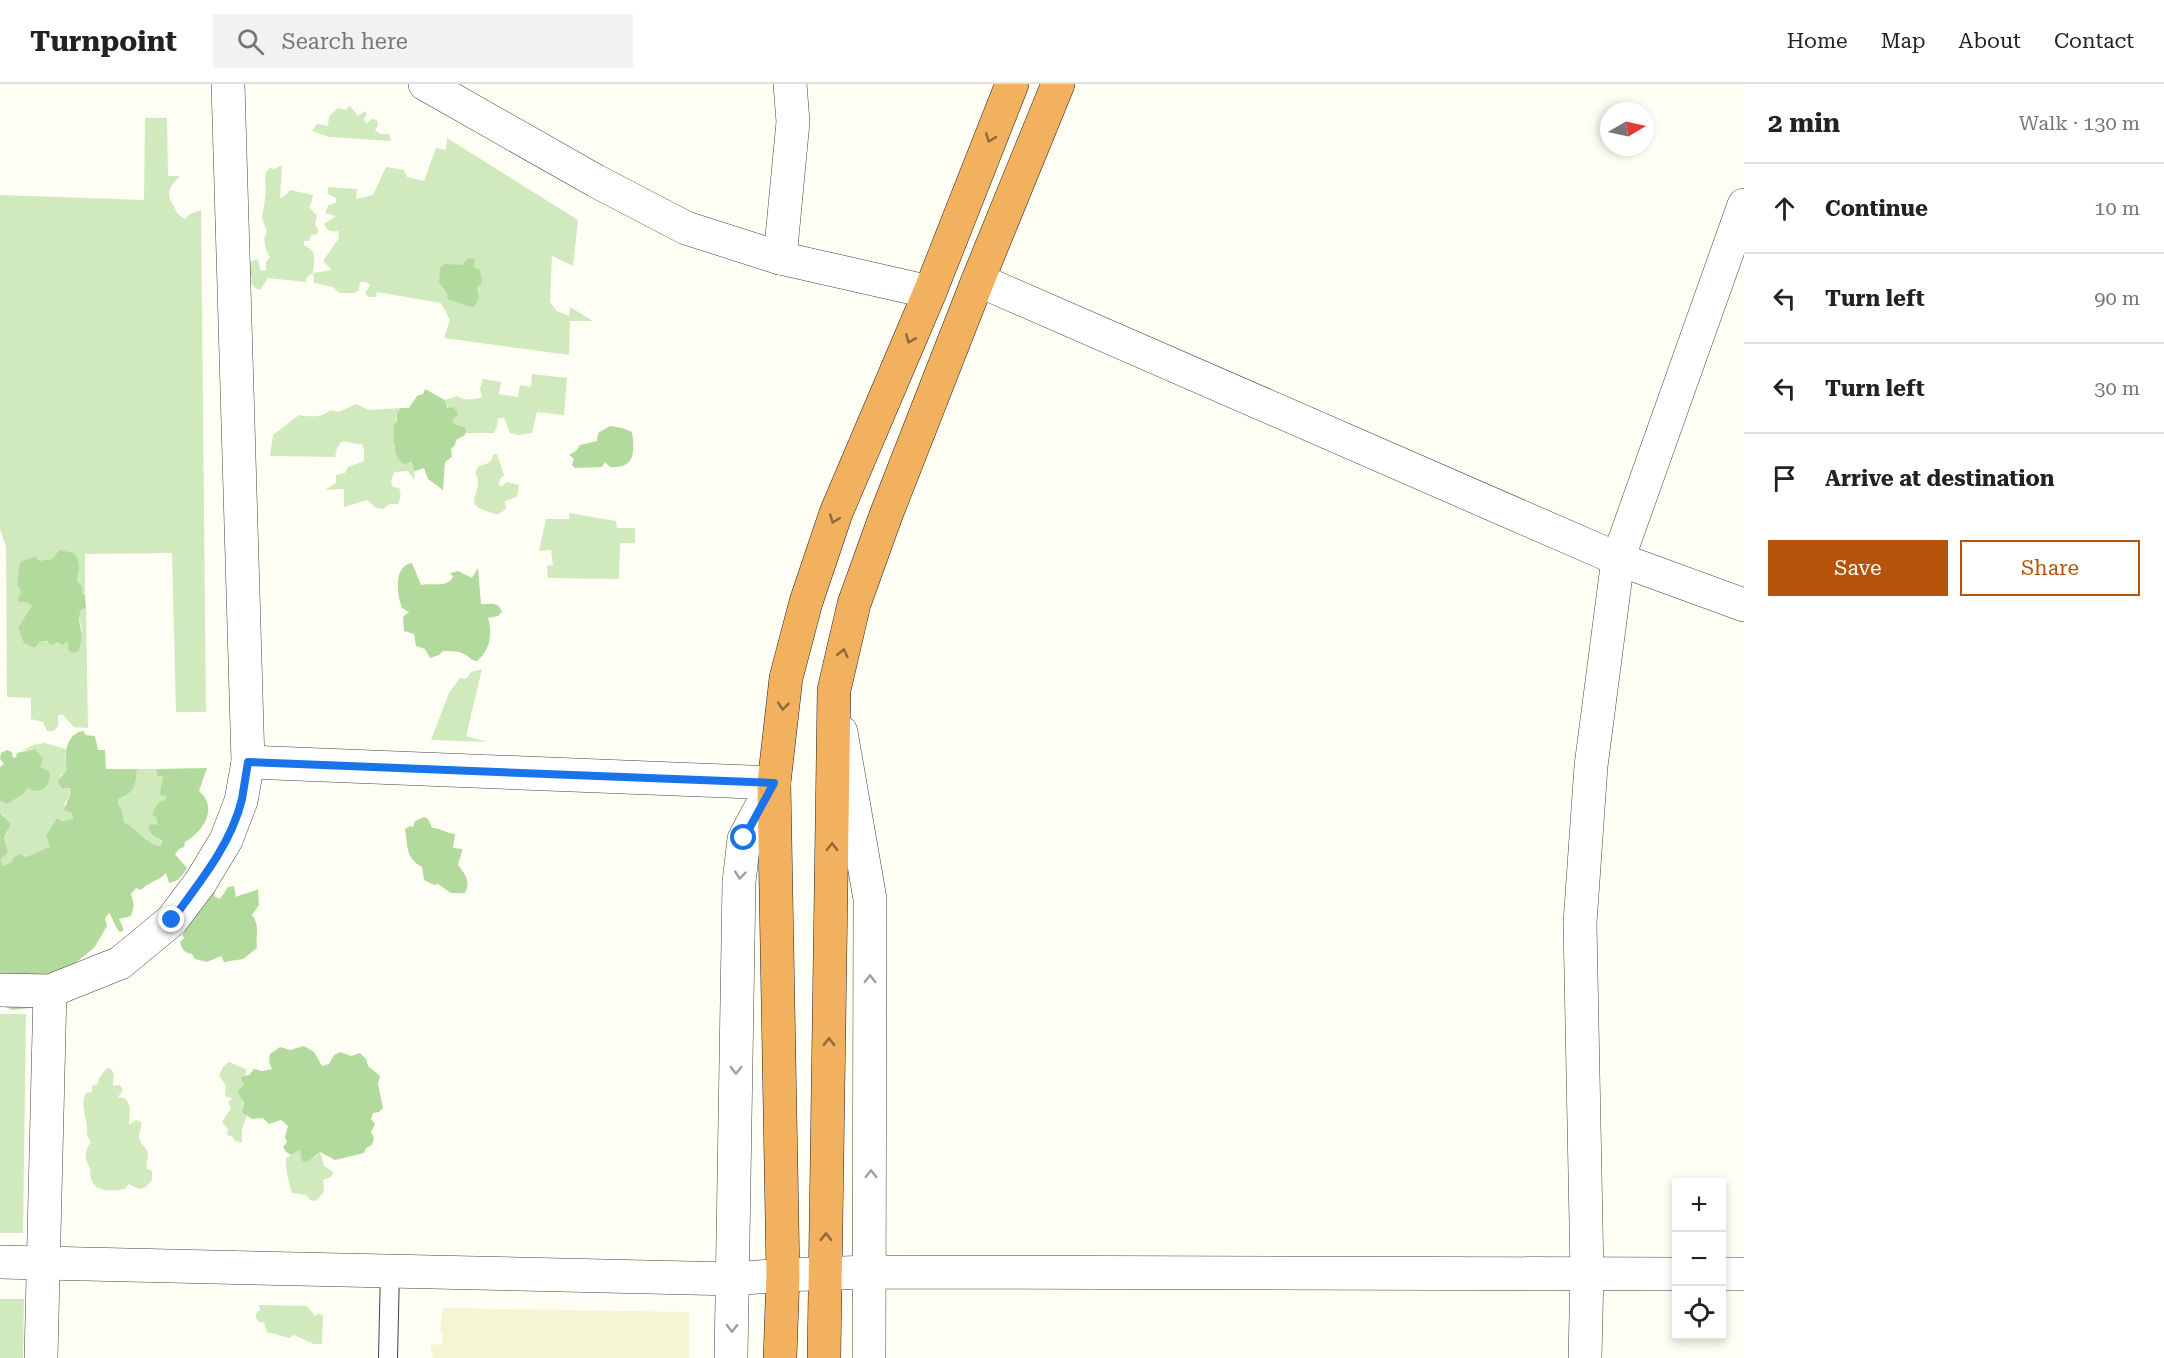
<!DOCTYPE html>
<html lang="en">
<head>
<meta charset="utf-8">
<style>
  :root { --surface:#fff; --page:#f2f2f2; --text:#222; --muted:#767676; --line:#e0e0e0; --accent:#b45309 }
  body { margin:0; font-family:"Roboto Serif",serif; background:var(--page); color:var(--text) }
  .controls { position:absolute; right:18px; bottom:18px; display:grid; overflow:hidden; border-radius:0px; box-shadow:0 3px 9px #0003 }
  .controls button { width:54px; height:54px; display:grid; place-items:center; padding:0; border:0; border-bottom:2px solid var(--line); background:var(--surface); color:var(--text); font:30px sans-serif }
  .compass { position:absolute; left:1600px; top:18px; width:54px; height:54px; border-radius:50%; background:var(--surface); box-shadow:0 3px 9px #0003; rotate:81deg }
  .stop { position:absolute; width:18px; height:18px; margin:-14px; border:4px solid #1a73e8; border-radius:50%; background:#fff }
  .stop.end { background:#1a73e8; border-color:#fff; box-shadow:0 2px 6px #0008 }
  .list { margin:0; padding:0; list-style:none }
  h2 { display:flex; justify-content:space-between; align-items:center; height:78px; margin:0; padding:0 24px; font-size:26px }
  h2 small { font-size:20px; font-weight:400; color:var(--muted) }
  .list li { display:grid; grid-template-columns:39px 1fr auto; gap:18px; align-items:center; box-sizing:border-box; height:90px; padding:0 24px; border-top:2px solid var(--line) }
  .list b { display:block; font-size:22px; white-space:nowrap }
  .list em { font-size:20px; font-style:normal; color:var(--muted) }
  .actions { display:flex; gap:12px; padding:18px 24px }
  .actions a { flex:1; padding:14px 0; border:2px solid var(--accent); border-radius:0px; text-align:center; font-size:21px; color:var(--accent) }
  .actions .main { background:var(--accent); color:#fff }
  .icon { flex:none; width:33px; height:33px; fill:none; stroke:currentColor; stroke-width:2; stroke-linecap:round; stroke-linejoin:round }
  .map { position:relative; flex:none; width:1744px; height:1274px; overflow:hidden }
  header { display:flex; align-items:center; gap:36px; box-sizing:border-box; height:84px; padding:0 30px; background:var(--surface); border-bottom:2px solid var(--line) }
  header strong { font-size:28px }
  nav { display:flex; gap:33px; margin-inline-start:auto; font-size:21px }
  .search { width:420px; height:54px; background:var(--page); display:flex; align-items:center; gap:15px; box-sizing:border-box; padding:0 21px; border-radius:0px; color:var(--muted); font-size:22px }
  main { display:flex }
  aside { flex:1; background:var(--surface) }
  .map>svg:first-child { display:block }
</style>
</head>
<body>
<header>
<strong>Turnpoint</strong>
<div class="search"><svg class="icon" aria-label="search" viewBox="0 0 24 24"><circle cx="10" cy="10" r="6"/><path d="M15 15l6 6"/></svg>Search here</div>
<nav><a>Home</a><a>Map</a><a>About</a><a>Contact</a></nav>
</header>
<main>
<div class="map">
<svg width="1744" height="1274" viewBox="0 0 1744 1274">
  <rect width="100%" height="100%" fill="#fffef4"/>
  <path fill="#f5f5d4" d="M 443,1224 L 689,1228 L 689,1274 L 433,1274 L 430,1260 L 442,1261 L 443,1252 L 440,1245 Z"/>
  <g fill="#d0eabd">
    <path d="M 350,22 L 358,32 L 365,27 L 367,31 L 364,35 L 366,40 L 372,35 L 377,36 L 378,41 L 375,46 L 380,50 L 389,50 L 391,57 L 329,53 L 312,47 L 317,40 L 328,42 L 329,32 L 338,24 L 345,26 Z"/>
    <path d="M 145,34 L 167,34 L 168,92 L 180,92 C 170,102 165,108 173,121 C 177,128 177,131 185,135 L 190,130 L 201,126 L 206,628 L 176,628 L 172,469 L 85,470 L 85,511 L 82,509 L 82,502 L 77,495 L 79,488 L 53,475 L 18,483 L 19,494 L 17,501 C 23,508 24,516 32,522 L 18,543 L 30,561 L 35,564 L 40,558 L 57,558 L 68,556 L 82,548 L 79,531 L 81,526 L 86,524 L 88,644 L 74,643 L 63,631 L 58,631 L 58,642 L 54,647 L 47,647 L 43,638 L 31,635 L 31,614 L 7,613 L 6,463 L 0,445 L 0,111 L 144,116 Z"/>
    <path d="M 447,54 L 578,136 L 573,182 L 552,172 L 550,218 L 557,227 L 569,232 L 570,223 L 593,237 L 570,237 L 569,271 L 444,254 L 450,236 L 441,219 L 377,208 L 376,213 L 368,213 L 365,209 L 370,201 L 366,198 L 360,198 L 359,206 L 354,209 L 340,209 L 333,203 L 314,199 L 313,189 L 306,194 L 306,198 L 268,194 L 260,206 L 255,204 L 251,199 L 252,193 L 247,189 L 248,179 L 258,175 L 260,186 L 266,187 L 266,178 L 270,173 C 265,165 262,156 267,148 L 262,134 L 266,108 L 265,96 L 266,88 L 270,84 L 274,85 L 282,81 L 280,114 L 285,112 L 290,106 L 313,111 L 312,117 L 309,123 L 317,132 L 315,140 L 318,146 L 317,150 L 311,152 L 309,157 L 304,157 L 304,161 C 318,168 314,175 313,189 L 332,186 L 323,177 L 339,154 L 338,147 C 331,148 327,147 324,140 L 336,132 L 325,129 L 329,121 L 336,119 L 336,114 L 328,110 L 328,103 L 357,105 L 356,115 L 373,111 L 386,83 L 404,86 L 407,93 L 424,97 L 436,64 L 446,66 Z"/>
    <path d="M 532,290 L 567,294 L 564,331 L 537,328 L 532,349 L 518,351 L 510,349 L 504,334 L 498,334 L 497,343 L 494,349 L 466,349 L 465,344 L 455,340 L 452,336 L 445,316 L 457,312 C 465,317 473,316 482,313 L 480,305 L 483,295 L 501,298 L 499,310 L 518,313 L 520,301 L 531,303 Z"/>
    <path d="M 356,320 L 369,326 L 401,324 L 397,328 L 394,363 L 415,384 L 414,396 L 408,387 L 394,388 L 391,398 L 393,403 L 399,404 C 402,410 400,414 398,420 L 390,420 L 383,425 L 376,424 L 367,416 L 344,423 L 344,405 L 325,406 L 336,399 L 336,391 L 345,389 L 348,383 L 364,377 L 364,365 L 362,360 C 354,361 351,357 341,358 L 337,364 L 335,373 L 270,372 L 273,351 L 299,331 C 311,333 322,334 330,326 L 339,328 Z"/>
    <path d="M 493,370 L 497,370 L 504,391 L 500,395 L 499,401 L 502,402 L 507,398 L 519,401 L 517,413 L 505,417 L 506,424 C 499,432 497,431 489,428 C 465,420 477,416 478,398 C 478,394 476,391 475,388 L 479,382 C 487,380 492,379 493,370 Z"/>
    <path d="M 569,429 L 616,437 L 617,444 L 635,444 L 635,459 L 620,459 L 619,495 L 548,494 L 547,482 L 553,481 L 551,466 L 539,467 L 546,435 L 569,435 Z"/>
    <path d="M 482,585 L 466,652 L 488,658 L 431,656 L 449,609 L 460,594 L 466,595 L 471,588 Z"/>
    <path d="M 45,659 L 66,665 L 65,675 L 67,686 L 59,693 L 71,708 L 64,721 L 72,729 L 73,736 L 62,737 L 57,734 L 46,751 L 51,763 L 3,782 C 0,772 2,756 8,748 L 4,732 L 0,729 L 0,717 L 7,720 L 22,711 L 40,683 L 34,665 L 22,667 L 33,661 Z"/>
    <path d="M 137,685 L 156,685 L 157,692 L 163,692 C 162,701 168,708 165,716 L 155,723 L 152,732 L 156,733 C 159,743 162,752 161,762 C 146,760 137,744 124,738 L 118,721 L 118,715 L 125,713 L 137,692 Z"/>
    <path d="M 0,930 L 26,930 L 23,1149 L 0,1149 Z"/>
    <path d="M 229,978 L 246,985 C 246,993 243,1000 242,1009 C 241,1016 244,1021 243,1028 L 247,1032 L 242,1044 L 242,1059 L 235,1057 L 232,1052 L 227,1051 L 228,1045 L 222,1038 L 231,1024 L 228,1018 L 232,1015 L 225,1012 L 226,1002 L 219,991 L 223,983 Z"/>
    <path d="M 107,984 L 111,985 L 114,990 L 113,1002 L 120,1001 L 123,1006 L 118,1013 L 126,1015 L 130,1023 L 129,1041 L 136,1036 L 141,1038 C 142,1044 139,1047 139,1052 C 139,1060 147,1063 148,1070 C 148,1076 145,1079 147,1085 L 152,1087 L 152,1096 L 146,1103 L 139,1105 L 129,1100 L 125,1105 C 113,1107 95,1109 91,1095 C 90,1092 91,1088 90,1085 C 85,1073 83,1070 91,1058 L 87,1052 C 89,1037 79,1022 86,1009 L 92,1008 L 92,1002 L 98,1000 L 99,994 Z"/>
    <path d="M 300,1066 L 315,1073 L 320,1068 L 324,1082 L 333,1088 L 331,1093 L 323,1096 L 324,1108 L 316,1117 L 310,1116 L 306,1111 L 292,1109 C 289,1100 285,1084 286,1074 Z"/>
    <path d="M 0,1215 L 24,1215 L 23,1274 L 0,1274 Z"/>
    <path d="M 259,1221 L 307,1222 L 315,1232 L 318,1230 L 323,1231 L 322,1260 L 314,1260 L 294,1251 L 289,1254 L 267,1248 L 264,1239 L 259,1238 L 256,1234 L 256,1229 L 260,1226 Z"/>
  </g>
  <g fill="#b2da9d">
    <path d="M 468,174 L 475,175 L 474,183 L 480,186 L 482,198 L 477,204 L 479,214 L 474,223 C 464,222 458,217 448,216 L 447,209 L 439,198 L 440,184 L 445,180 L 462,181 Z"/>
    <path d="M 425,305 L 445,316 L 447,324 L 452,323 L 457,327 L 458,331 L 452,336 L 455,340 L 466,344 C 467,353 462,352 456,356 L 455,361 L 451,365 L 452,373 L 445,378 L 443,406 L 428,395 L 424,384 L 415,387 L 411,378 L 404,380 C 392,372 394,354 394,341 L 397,337 L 397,328 L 401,324 L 409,324 L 417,312 L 423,310 Z"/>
    <path d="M 610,342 L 622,344 L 632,348 C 635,368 635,385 610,383 L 605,378 L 602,383 L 575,384 L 572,381 L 574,375 L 569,371 L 576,367 L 580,361 L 597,357 L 598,349 Z"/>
    <path d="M 59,466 L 74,469 C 80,477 80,485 77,496 L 82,502 L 82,509 L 85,511 L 86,524 L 81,526 C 75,539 87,549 78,567 L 73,569 L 68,566 L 68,557 L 63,561 L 57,558 L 51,561 L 47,557 L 40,558 L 35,564 L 24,559 L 18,543 L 32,522 L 27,518 L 19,518 L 18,513 L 21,510 L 20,505 L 17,501 C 21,484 12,477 36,473 L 39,477 L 53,475 Z"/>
    <path d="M 412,479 L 421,501 C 432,498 446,505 453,493 L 450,489 L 458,487 L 472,494 L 478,484 L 481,520 C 491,520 498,517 502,528 L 498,532 L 488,534 C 493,548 490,567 477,577 C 470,576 470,573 464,570 C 459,567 449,567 443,567 L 439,571 L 430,574 L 425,565 L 416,562 L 414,550 L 404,547 L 403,533 L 409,528 L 402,524 C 397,510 393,482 412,479 Z"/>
    <path d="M 83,647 L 86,651 L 95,652 L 98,666 L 105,666 L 106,685 L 137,685 C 136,700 134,710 118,715 L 118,721 L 121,725 L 124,738 C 137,744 147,761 161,762 L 162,756 C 154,752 150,750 148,742 L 151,740 L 158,741 L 156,733 L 152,732 C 154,724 157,718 165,716 L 166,712 L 160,711 L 163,692 L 157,692 L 156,685 L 207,684 L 199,707 C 219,724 203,748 185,758 L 184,763 L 179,765 L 175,770 L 187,784 C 182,792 179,797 169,799 L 166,789 C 159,797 148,798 141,806 L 136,804 L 131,810 L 134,821 L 131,832 L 119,835 L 124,846 L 120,848 C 114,843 114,835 109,829 L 105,834 L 107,842 L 94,864 L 75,879 L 72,887 L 38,923 L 13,926 L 0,921 L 0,729 L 11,740 L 4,754 L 8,768 L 1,775 L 3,782 L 12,778 L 13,774 L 20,770 L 26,773 L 50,763 L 46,751 L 57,734 L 62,737 L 73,735 L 72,729 L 64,726 L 71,708 L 69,704 L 62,704 L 57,697 L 67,686 C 64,672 65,650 83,647 Z"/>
    <path d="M 35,665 L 43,675 L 40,683 L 50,688 C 50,702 42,712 28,704 L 22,711 L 7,720 L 0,717 L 0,683 L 4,680 L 0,675 L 1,669 L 7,666 L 12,668 L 13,674 L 16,673 L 17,669 Z"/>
    <path d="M 424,733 L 428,735 L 432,744 C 441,744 446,749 455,750 L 453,764 L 462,765 C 462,771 459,775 458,781 C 465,790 471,797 465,809 L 451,809 L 438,800 L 434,801 L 424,796 L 422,783 C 405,774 408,762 405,745 L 410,742 L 413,743 L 415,737 Z"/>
    <path d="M 234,802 L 236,813 C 244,809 251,809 258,805 L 259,821 L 252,831 C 261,844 255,850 257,864 L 243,875 L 224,878 L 221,872 L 207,878 L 195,875 L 192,870 C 184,869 182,865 180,858 L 184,854 L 182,851 L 185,847 L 182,842 L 216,803 L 214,812 L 220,815 L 228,803 Z"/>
    <path d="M 304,962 L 314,968 L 322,982 L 329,980 L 334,971 L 340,968 L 351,972 L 360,969 L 366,975 L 368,982 L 380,992 L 378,1000 L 383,1024 L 379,1028 L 373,1029 L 371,1035 L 375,1040 L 371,1048 L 374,1054 L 372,1061 L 366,1064 L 364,1069 L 335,1076 L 320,1068 L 307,1078 L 302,1077 L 300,1066 L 291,1071 L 286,1068 L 283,1063 L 287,1058 L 285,1053 L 288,1042 L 281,1036 L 269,1040 L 263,1034 L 252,1035 L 242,1028 L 244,1019 L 237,1007 L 244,1001 L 241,993 L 249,991 L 254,985 L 262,987 L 272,985 L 269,978 L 270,970 L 280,963 L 290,966 Z"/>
  </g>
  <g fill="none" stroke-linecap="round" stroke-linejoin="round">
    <g stroke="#434343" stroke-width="20">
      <path id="lane" d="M 388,1274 L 390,1186"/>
    </g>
    <g stroke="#434343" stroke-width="34">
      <g id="street">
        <path d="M 425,0 L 596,97 L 686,144 L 780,174 L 930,208"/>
        <path d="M 780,174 L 793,38 L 790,0"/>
        <path d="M 978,196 L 1618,475 L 1744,521"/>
        <path d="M 841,648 L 870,815 L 869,1274"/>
        <path d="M 248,678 L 774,699 L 744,755 L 739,798 L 731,1274"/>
        <path d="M 0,906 L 50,907 L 120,879 L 172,836 L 200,799 L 226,756 L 241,717 L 248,678 L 228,0"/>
        <path d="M 0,1178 L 733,1195 L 783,1191 L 871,1188 L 1676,1190"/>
        <path d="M 1722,1190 L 1744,1190"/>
        <path d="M 41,1274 L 50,907"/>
        <path d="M 1585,1274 L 1587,1189 L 1580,839 L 1591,682 L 1618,475 L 1744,121"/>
      </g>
    </g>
    <g stroke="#212121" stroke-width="34">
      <g id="highway">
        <path d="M 780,1274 L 783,1191 L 774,699 L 786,594 L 806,518 L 836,429 L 930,208 L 1012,0"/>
        <path d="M 824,1274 L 834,606 L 854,520 L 886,431 L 978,196 L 1058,0"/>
      </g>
    </g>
    <use href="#lane" stroke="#fff" stroke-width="18"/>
    <use href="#street" stroke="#fff" stroke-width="33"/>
    <use href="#highway" stroke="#f2b15f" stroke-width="33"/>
  </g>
  <defs><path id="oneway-chevron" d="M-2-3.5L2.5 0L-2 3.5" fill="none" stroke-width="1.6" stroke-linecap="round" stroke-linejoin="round" transform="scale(1.5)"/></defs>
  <g stroke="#8c693b">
    <use href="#oneway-chevron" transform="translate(990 54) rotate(111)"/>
    <use href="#oneway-chevron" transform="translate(910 255) rotate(113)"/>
    <use href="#oneway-chevron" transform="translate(834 435) rotate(110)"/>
    <use href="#oneway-chevron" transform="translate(843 569) rotate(-77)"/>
    <use href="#oneway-chevron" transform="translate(783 622) rotate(96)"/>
    <use href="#oneway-chevron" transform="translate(832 763) rotate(-89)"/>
    <use href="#oneway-chevron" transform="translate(829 958) rotate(-89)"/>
    <use href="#oneway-chevron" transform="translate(826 1153) rotate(-89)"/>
  </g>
  <g stroke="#9f9f9f">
    <use href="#oneway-chevron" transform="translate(740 791) rotate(96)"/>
    <use href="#oneway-chevron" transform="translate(870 895) rotate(-90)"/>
    <use href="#oneway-chevron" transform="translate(736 986) rotate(91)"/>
    <use href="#oneway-chevron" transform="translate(871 1090) rotate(-90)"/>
    <use href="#oneway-chevron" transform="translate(732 1244) rotate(91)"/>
  </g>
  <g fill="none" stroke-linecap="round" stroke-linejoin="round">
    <path stroke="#1a73e8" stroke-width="8" d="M 172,836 C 199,799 231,761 242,715 C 244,703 246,690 248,678 L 774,699 L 744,754"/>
  </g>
</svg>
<div class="controls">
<button>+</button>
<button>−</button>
<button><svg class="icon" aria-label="locate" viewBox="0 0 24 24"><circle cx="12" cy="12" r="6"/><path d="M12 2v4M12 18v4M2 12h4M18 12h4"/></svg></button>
</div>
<svg class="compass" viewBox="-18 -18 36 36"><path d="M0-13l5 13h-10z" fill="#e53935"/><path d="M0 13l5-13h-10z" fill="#767676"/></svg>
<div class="stop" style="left:744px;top:754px"></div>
<div class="stop end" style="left:172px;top:836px"></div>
</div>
<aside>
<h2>2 min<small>Walk · 130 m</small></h2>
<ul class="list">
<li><svg class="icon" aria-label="ahead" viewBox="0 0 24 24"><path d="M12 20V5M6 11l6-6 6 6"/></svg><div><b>Continue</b></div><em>10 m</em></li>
<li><svg class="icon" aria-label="left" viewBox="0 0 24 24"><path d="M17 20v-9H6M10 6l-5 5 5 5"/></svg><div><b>Turn left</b></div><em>90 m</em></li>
<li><svg class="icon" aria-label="left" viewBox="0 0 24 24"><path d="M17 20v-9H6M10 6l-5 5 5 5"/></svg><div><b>Turn left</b></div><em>30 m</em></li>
<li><svg class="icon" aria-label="arrive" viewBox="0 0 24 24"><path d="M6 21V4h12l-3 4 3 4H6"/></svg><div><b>Arrive at destination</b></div></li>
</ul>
<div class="actions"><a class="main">Save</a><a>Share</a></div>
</aside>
</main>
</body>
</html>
